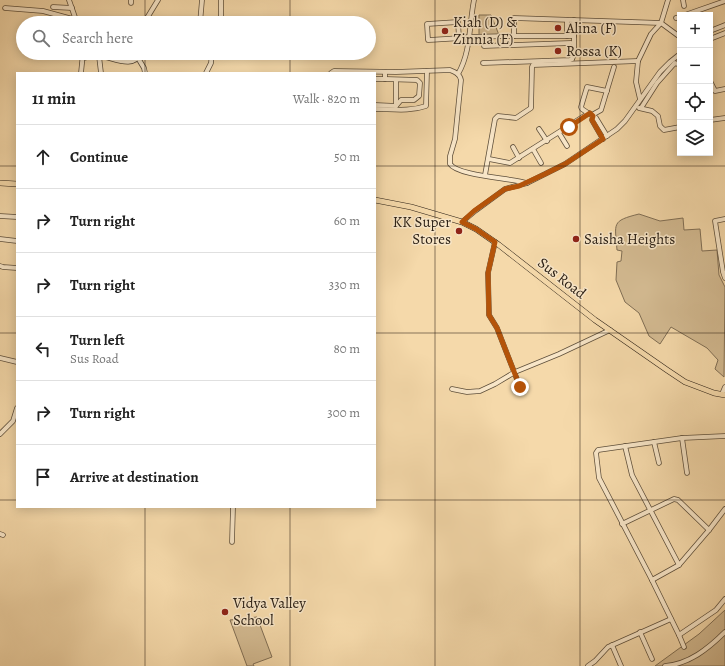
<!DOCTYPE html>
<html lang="en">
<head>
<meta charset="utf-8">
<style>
  :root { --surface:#fff; --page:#f6f6f6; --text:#222; --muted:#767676; --line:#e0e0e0 }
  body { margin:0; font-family:Alegreya,serif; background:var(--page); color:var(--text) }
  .controls { position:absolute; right:12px; top:12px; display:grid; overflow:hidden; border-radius:0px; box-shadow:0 2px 10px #0003 }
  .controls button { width:36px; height:36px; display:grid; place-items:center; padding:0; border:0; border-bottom:1px solid var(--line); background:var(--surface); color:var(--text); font:20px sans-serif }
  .stop { position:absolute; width:12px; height:12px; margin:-9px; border:3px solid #b45309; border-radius:50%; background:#fff }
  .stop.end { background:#b45309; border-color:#fff; box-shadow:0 1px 4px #0008 }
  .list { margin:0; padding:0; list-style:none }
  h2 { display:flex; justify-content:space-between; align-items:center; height:52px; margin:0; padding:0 16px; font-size:17px }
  h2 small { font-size:13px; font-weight:400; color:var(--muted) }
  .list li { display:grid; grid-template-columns:26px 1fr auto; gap:12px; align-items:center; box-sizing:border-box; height:64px; padding:0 16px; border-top:1px solid var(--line) }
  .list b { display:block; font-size:15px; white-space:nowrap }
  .list p { margin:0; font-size:13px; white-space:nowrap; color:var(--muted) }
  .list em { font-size:13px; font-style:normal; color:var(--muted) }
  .icon { flex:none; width:22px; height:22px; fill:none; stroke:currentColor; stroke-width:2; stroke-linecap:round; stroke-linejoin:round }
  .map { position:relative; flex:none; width:725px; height:666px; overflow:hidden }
  .search { position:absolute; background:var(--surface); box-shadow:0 2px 10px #0003; left:16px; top:16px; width:360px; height:44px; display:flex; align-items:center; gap:10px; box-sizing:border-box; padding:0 14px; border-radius:22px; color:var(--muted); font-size:15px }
  .panel { position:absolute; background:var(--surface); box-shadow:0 2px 10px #0003; left:16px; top:72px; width:360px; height:436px; border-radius:0px }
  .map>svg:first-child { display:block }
</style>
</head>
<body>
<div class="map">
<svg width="725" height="666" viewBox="0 0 725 666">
  <rect width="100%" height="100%" fill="#f5d9aa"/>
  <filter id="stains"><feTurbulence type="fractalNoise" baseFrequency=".005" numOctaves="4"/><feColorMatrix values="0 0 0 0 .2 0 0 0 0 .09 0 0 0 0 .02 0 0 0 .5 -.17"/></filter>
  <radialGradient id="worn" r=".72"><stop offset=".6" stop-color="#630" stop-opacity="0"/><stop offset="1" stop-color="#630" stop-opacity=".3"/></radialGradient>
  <g fill="#d3ba91" stroke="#806e54">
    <path d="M 479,15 L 491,15 L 499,35 L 479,35 Z"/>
    <path d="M 639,214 L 660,221 L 683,218 L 684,230 L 700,229 L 702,251 L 717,250 L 719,275 L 725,287 L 724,377 L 715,369 L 718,360 L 707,348 L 671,327 L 660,344 L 649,336 L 639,313 L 625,302 L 616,280 L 617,262 L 621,261 L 622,251 L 617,250 C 615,223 611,221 639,214 Z"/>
    <path d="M 725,610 L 725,666 L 655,666 L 699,634 Z"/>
    <path d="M 257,617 L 272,657 L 253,664 L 254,666 L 247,666 L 230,620 Z"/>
  </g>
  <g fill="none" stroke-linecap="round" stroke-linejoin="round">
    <g stroke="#5e4f3b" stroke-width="5.5">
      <g id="minor">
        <path d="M 69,0 L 77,23"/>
        <path d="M 221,0 L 221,23"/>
        <path d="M 683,0 L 684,6"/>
        <path d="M 131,3 L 131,0"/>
        <path d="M 53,7 L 72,8"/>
        <path d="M 5,8 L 43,11 L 76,20"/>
        <path d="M 685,15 L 725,1"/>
        <path d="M 676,18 L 680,17"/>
        <path d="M 146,23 L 147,18 L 158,0"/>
        <path d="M 200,23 L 202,0"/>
        <path d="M 710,31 L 725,25"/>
        <path d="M 567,36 L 567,20"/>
        <path d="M 574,36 L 514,36 L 514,18 L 661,23 L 680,37"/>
        <path d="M 459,38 L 458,22 L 427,24 L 428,40 C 442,39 455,39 468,37 L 514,36"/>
        <path d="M 710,39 L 725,33"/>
        <path d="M 484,46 L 571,43"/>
        <path d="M 99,56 L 101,73"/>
        <path d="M 63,57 L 84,56"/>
        <path d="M 84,58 C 89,57 94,55 100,56 C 112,57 134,70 140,53"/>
        <path d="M 138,58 L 144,68 L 145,73"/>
        <path d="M 572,59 L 574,55 L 574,20"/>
        <path d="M 483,63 L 570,60 L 572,59"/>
        <path d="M 81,73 L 83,53"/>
        <path d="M 206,73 L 211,63 L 212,53"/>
        <path d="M 331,73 L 334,71 L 396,72 L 450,70 C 455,72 460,74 461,80 L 455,139 L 450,156 L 450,164 C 458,176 511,178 527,183"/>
        <path d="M 458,74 C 471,52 469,25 474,0"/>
        <path d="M 375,79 L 385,79 L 385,72"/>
        <path d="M 710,81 L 715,91 L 725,89"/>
        <path d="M 640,99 L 636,82 L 638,61 L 651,34 L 661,23 L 668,0"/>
        <path d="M 375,105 L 396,106 L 401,100 L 414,100 L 419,96 L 420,83 L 417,80 L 385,79"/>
        <path d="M 396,106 L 396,80"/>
        <path d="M 639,108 L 652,111 L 658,116 L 660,126 L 664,130 L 680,127"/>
        <path d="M 641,108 L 657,83 L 673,65 L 675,63 L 680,65"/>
        <path d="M 375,109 C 392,109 409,112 426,106 L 427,71"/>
        <path d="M 588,113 L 582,109 L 581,107 L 587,87 L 607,91"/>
        <path d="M 592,115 L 601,110 L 614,67"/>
        <path d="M 593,116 L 592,120 L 603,139"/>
        <path d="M 710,120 L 725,118"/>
        <path d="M 539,129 L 547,141"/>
        <path d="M 559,133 L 567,146"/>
        <path d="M 513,147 L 519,158"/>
        <path d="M 533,149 L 541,163"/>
        <path d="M 489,159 L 510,163 L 589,113 L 596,118 L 607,136"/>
        <path d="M 485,175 L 495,119 L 498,116 L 516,118 L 531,108 L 532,67 L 533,65 L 638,61"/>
        <path d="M 0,216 L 17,217"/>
        <path d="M 725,219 L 715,221 L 723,272 L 725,278"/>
        <path d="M 462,222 L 475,211 L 505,189 L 527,183 L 565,164 L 617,129 L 625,121 L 660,72 L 670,62 L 680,54"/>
        <path d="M 0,239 L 17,241"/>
        <path d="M 495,242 L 488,273 L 489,315 L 497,328 L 520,387"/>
        <path d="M 0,266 L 3,267 L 17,268"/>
        <path d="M 0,358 L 17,362"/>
        <path d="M 452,389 L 467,392 L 480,391 L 495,384 L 515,372 L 559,354 L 610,330"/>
        <path d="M 722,394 L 725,387"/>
        <path d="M 0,434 L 13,421 L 17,408"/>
        <path d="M 725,436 L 682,438 L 598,450 L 596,453 L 599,478 L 652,580 L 679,565 L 709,530 L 725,509"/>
        <path d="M 682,438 L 687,473"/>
        <path d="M 654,442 L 659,463"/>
        <path d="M 625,446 L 632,475 L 679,565"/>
        <path d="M 622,524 L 674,499 L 678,500 L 709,530"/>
        <path d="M 0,534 L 3,535"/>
        <path d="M 232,542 L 233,507"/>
        <path d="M 652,580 L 679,635 L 716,610 L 725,599"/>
        <path d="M 640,632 L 652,659"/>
        <path d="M 679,635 L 684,647"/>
        <path d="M 612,645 L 621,666"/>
        <path d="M 588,666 L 595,661 L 608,647 L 671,619"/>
        <path d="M 665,666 C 689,664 708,649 725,632"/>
      </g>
    </g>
    <g stroke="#2c2116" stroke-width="6">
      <g id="major">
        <path d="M 0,183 L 17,184"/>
        <path d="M 375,200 L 411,207 L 462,222 L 476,229 L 499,245 L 595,320 L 667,370 L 685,382 L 714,393 L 725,395"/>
      </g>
    </g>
    <use href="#minor" stroke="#f8e6c8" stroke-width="4"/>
    <use href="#major" stroke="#f5d9aa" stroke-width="5"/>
  </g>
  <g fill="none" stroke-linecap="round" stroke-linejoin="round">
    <path stroke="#b45309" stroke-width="5" d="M 520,387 L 497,328 L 489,315 L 488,273 L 495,242 L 476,229 L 462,222 L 474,211 L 505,189 L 519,186 L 545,174 L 565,164 L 603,139 L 592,120 L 593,116 L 590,113 L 569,127"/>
  </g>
  <path fill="none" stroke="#2c2116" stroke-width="1" stroke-opacity="0.55" d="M 145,0 L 145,23M 290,0 L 290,23M 435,0 L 435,666M 580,0 L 580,666M 145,53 L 145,73M 290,53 L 290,73M 0,166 L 17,166M 375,166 L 725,166M 0,333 L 17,333M 375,333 L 725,333M 0,500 L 17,500M 375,500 L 725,500M 145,507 L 145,666M 290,507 L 290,666"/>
  <g fill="#8f2418" stroke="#f8e6c8" stroke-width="1.5">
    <circle cx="558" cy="28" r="4"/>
    <circle cx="445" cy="31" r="4"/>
    <circle cx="558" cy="51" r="4"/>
    <circle cx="459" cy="231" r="4"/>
    <circle cx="576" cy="239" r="4"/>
    <circle cx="225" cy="612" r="4"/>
  </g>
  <g text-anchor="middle" stroke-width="3" stroke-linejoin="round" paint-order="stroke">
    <g font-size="15" fill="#2c2116" stroke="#f8e6c8" text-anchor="start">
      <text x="453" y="27">Kiah (D) &amp;<tspan x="453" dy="17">Zinnia (E)</tspan></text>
      <text x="566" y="33">Alina (F)</text>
      <text x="566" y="56">Rossa (K)</text>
      <text x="451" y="227" text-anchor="end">KK Super<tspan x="451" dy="17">Stores</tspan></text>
      <text x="584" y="244">Saisha Heights</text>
      <text x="233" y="608">Vidya Valley<tspan x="233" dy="17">School</tspan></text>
    </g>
    <g font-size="15" fill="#2c2116" stroke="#f8e6c8">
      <text transform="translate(562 278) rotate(38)" y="5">Sus Road</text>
    </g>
  </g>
  <rect width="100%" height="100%" filter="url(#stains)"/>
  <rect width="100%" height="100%" fill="url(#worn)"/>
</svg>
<div class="controls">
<button>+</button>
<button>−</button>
<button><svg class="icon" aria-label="locate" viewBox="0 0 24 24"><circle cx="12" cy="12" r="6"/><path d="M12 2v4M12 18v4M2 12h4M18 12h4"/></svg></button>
<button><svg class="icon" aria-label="layers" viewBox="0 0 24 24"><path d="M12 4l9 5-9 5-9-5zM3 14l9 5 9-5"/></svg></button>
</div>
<div class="stop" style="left:569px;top:127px"></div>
<div class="stop end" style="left:520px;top:387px"></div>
<div class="search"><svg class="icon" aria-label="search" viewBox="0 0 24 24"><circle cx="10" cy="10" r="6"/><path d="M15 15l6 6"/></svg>Search here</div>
<section class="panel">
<h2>11 min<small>Walk · 820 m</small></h2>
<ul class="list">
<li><svg class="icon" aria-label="ahead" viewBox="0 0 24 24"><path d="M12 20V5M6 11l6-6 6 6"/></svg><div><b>Continue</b></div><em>50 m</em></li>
<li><svg class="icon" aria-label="right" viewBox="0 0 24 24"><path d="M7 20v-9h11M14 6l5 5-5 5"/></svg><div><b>Turn right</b></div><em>60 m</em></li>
<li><svg class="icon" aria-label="right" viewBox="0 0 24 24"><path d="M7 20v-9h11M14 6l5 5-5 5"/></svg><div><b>Turn right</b></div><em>330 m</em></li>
<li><svg class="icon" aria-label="left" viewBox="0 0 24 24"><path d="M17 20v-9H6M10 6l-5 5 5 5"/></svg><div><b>Turn left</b><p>Sus Road</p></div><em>80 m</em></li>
<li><svg class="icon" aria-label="right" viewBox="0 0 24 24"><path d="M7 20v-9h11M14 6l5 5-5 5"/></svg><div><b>Turn right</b></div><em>300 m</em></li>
<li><svg class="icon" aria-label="arrive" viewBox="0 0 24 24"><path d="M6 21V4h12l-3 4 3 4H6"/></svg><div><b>Arrive at destination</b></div></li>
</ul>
</section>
</div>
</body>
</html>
